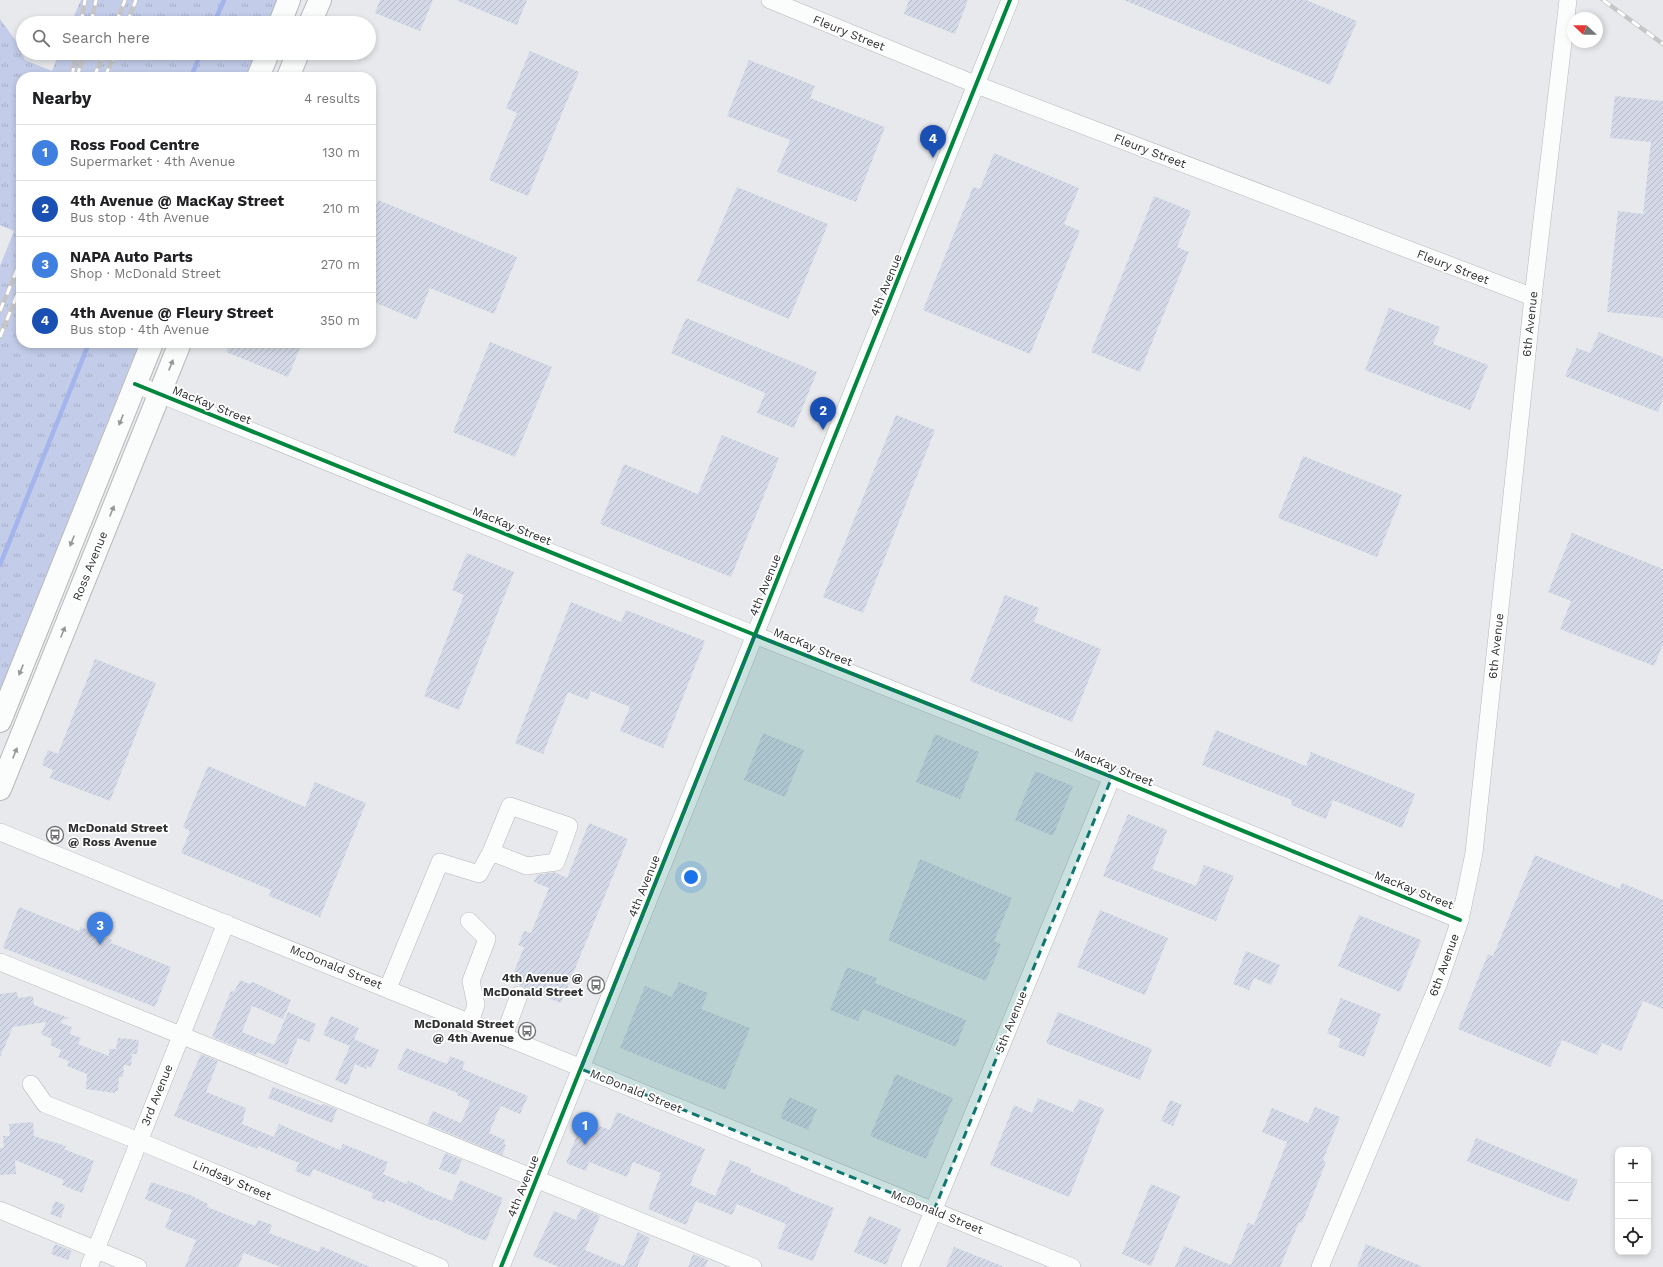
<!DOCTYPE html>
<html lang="en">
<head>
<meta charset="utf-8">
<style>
  :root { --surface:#fff; --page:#f6f6f6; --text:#202124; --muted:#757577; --line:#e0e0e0; --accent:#0b8043 }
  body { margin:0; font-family:"Work Sans",sans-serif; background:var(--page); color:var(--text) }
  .controls { position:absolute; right:12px; bottom:12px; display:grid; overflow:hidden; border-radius:8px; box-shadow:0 2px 6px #0003 }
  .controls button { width:36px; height:36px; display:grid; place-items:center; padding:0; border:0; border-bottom:1px solid var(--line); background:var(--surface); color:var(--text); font:20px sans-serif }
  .compass { position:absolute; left:1567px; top:12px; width:36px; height:36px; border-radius:50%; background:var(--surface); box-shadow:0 2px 6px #0003; rotate:292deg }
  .you { position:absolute; left:691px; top:877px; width:14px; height:14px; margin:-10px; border:3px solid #fff; border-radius:50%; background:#1a73e8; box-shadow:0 0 0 6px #1a73e833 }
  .badge { display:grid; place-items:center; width:26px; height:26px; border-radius:50%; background:var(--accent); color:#fff; font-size:13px; font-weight:700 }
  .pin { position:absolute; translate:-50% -33px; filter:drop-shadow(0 1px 2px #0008) }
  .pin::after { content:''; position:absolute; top:21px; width:14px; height:12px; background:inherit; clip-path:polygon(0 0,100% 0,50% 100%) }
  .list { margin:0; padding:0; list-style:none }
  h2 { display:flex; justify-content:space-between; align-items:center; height:52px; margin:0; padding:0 16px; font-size:17px }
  h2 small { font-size:13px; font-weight:400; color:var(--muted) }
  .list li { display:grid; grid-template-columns:26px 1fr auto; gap:12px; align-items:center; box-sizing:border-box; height:56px; padding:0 16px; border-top:1px solid var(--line) }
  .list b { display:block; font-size:15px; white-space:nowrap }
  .list p { margin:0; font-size:13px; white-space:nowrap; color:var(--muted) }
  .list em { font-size:13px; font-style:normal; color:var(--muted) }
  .icon { flex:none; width:22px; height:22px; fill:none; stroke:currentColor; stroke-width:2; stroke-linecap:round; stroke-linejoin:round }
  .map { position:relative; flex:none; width:1663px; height:1267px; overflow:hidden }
  .search { position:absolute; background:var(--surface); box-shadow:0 2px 6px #0003; left:16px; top:16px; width:360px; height:44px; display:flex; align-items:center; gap:10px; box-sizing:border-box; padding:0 14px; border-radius:22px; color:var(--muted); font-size:15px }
  .panel { position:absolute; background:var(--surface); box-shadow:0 2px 6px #0003; left:16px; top:72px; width:360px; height:276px; border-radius:16px }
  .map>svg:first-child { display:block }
</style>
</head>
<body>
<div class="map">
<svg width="1663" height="1267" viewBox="0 0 1663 1267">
  <defs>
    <pattern id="grass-tufts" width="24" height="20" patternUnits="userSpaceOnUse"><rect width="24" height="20" fill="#c3cce8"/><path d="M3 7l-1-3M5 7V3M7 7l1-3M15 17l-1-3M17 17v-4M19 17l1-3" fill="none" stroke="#a8b0c7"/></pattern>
    <pattern id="building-hatch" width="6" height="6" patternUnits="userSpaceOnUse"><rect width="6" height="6" fill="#d4d9e7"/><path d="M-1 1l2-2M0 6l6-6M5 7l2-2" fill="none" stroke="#b6bbc7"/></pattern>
  </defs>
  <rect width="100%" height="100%" fill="#e7e9ec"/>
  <g fill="url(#grass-tufts)">
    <path d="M 81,0 L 277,0 L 268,23 L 71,23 Z"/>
    <path d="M 0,19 L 16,41 L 25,60 L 52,71 L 59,53 L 256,53 L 246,77 L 21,77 L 21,343 L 139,343 L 0,690 L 0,266 L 14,231 L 0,225 Z"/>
  </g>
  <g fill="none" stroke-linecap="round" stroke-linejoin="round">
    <g stroke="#a4b4ec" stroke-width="4.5">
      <path d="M 214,23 L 224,0"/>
      <path d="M 191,77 L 201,53"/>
      <path d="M 0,565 L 89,343"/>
    </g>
  </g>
  <g fill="url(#building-hatch)">
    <path d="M 380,0 L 433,0 L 420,31 L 375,13 Z"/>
    <path d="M 456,0 L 527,0 L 517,25 Z"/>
    <path d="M 909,0 L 968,0 L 955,34 L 904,14 Z"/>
    <path d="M 1124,0 L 1306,0 L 1357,21 L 1330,85 Z"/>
    <path d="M 530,51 L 579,72 L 528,196 L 489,180 L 517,113 L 506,108 Z"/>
    <path d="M 749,60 L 815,86 L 810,98 L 885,127 L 856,202 L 777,172 L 790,140 L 727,116 Z"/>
    <path d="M 1615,96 L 1663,101 L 1663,318 L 1607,312 L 1618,211 L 1643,214 L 1651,142 L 1610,138 Z"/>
    <path d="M 994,153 L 1079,188 L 1064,224 L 1080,231 L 1030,354 L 923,310 L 973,187 L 980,189 Z"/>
    <path d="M 737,187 L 828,224 L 789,319 L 697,281 Z"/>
    <path d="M 1154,196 L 1191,211 L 1177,247 L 1189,252 L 1140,372 L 1091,352 Z"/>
    <path d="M 378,200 L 517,257 L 494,314 L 430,288 L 417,320 L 371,301 L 371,218 Z"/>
    <path d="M 1389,308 L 1440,327 L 1433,344 L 1488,365 L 1470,410 L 1365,370 Z"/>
    <path d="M 686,318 L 817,372 L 794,428 L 757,413 L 765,393 L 671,353 Z"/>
    <path d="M 1599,332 L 1663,357 L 1663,399 L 1658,412 L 1565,376 L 1577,348 L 1590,353 Z"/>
    <path d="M 490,342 L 552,367 L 515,457 L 453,432 Z"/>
    <path d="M 230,343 L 302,343 L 288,377 L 226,352 Z"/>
    <path d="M 896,415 L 935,430 L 863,613 L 823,597 Z"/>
    <path d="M 722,435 L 779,458 L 731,577 L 600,524 L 624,464 L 698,494 Z"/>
    <path d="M 1303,456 L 1402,495 L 1377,557 L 1278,518 Z"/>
    <path d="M 1572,533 L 1663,569 L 1663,644 L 1654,666 L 1560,629 L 1571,601 L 1548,592 Z"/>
    <path d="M 467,553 L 514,572 L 459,710 L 424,696 L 464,595 L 452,590 Z"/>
    <path d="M 1005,595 L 1039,608 L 1034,622 L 1101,649 L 1072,722 L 970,681 Z"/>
    <path d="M 571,602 L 621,622 L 626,610 L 705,641 L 663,748 L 620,731 L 630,707 L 591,691 L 588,700 L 568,692 L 543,754 L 515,743 Z"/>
    <path d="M 95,659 L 156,683 L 110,801 L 50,778 L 53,770 L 42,765 L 48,750 L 58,754 Z"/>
    <path d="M 1216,730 L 1306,766 L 1311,752 L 1415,794 L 1402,828 L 1333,800 L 1326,819 L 1291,805 L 1292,800 L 1202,765 Z"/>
    <path d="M 763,733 L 804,750 L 785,797 L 744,780 Z"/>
    <path d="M 935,734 L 979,752 L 960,799 L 916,782 Z"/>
    <path d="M 208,766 L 305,807 L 315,782 L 366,803 L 320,917 L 269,896 L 271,890 L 181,853 L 190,831 L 183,827 Z"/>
    <path d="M 1035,771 L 1073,786 L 1053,836 L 1015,820 Z"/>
    <path d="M 1128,814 L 1167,830 L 1152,869 L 1196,886 L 1204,865 L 1234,876 L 1216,921 L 1103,876 Z"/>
    <path d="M 589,823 L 628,839 L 561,1003 L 527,990 L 523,986 L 510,982 L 524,947 L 518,945 L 524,931 L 531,933 L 549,888 L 534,882 L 537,875 L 554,872 L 567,878 Z"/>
    <path d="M 1535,855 L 1620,889 L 1622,883 L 1663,900 L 1663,1009 L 1643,1001 L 1621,1051 L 1602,1043 L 1597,1055 L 1562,1040 L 1550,1067 L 1458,1029 L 1488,954 L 1493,956 Z"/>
    <path d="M 920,859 L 1012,898 L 994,941 L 1001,944 L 986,981 L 888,940 Z"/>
    <path d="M 19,907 L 79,931 L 81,927 L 112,940 L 111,943 L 171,967 L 155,1007 L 3,948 Z"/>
    <path d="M 1100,910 L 1168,938 L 1145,995 L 1077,967 Z"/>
    <path d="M 1359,915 L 1421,940 L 1400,992 L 1338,966 Z"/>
    <path d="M 1246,951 L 1280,965 L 1271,985 L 1254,978 L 1249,990 L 1233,984 Z"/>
    <path d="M 847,967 L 877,978 L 875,983 L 966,1020 L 956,1047 L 863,1009 L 858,1021 L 830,1010 Z"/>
    <path d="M 240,980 L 249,984 L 253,982 L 291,1000 L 283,1019 L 252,1006 L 242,1032 L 274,1045 L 288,1012 L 316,1024 L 309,1042 L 298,1038 L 287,1065 L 257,1052 L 256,1055 L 212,1037 L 231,991 L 234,992 Z"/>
    <path d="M 679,982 L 708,993 L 701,1009 L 750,1028 L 725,1090 L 620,1048 L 645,986 L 672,997 Z"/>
    <path d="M 17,992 L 18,998 L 33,996 L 34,1005 L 69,1018 L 62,1020 L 61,1023 L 72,1027 L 70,1034 L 81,1038 L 78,1044 L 109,1056 L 109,1049 L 116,1049 L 118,1038 L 139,1040 L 137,1054 L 132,1054 L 131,1066 L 124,1065 L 123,1077 L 119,1077 L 118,1091 L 115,1091 L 115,1093 L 86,1089 L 87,1074 L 67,1066 L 69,1061 L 58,1057 L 61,1050 L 50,1045 L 52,1039 L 41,1034 L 46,1022 L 13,1027 L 0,1057 L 0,994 Z"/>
    <path d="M 1341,998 L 1381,1014 L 1364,1057 L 1338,1047 L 1341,1039 L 1327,1033 Z"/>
    <path d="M 1058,1012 L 1152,1049 L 1140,1080 L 1046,1043 Z"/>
    <path d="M 331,1016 L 359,1028 L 354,1039 L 379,1050 L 371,1068 L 367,1066 L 366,1069 L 355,1064 L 347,1085 L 335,1080 L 350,1046 L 323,1035 Z"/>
    <path d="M 406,1048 L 447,1064 L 450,1056 L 465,1062 L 462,1069 L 528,1096 L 520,1114 L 501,1106 L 498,1111 L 489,1133 L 505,1140 L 504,1144 L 506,1145 L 502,1155 L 427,1124 L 433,1111 L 461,1123 L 470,1101 L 457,1095 L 458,1093 L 397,1069 Z"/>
    <path d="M 201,1054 L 218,1061 L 206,1092 L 246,1108 L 242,1124 L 274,1137 L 279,1124 L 340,1150 L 343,1144 L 388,1162 L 383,1174 L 407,1184 L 408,1181 L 424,1188 L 423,1189 L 452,1201 L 460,1180 L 503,1198 L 486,1241 L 462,1232 L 462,1231 L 433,1219 L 433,1221 L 386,1200 L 385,1203 L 371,1198 L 373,1193 L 313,1169 L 310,1177 L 295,1171 L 299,1163 L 258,1146 L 257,1149 L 174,1116 Z"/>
    <path d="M 896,1074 L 953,1098 L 926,1159 L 870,1136 Z"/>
    <path d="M 273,1087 L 322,1106 L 323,1104 L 337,1109 L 332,1123 L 268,1098 Z"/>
    <path d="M 789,1097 L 817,1109 L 808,1130 L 780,1118 Z"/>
    <path d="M 1038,1098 L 1073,1112 L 1079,1099 L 1104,1109 L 1069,1197 L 990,1165 L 1014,1105 L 1032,1113 Z"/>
    <path d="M 1170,1100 L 1182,1105 L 1173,1126 L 1161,1121 Z"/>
    <path d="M 1315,1107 L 1340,1117 L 1323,1160 L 1326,1162 L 1302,1223 L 1299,1222 L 1280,1267 L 1175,1267 L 1184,1246 L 1231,1265 L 1248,1223 L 1254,1225 L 1287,1142 L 1262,1132 L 1272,1108 L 1308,1123 Z"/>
    <path d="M 617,1112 L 705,1149 L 690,1185 L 715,1196 L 730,1160 L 751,1168 L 750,1172 L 790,1188 L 789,1190 L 834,1208 L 813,1261 L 777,1248 L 786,1224 L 737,1204 L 732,1215 L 696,1201 L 686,1225 L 648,1209 L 661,1173 L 633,1162 L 627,1177 L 589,1162 L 586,1171 L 566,1163 L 583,1120 L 610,1130 Z"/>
    <path d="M 33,1122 L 34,1136 L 66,1146 L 64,1149 L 94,1161 L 82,1193 L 62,1185 L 64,1180 L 15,1160 L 16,1174 L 0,1175 L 0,1148 L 4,1148 L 3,1136 L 10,1136 L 9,1124 Z"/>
    <path d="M 1476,1138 L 1578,1180 L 1569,1202 L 1467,1161 Z"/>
    <path d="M 445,1153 L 462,1160 L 456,1175 L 439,1169 Z"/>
    <path d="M 151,1182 L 190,1195 L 208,1204 L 207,1207 L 255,1226 L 258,1220 L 272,1225 L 269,1233 L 319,1252 L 321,1246 L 370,1267 L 281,1267 L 244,1253 L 238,1267 L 185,1267 L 196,1240 L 165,1228 L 172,1210 L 145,1199 Z"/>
    <path d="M 1151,1184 L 1180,1196 L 1151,1266 L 1122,1254 Z"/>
    <path d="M 55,1201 L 65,1205 L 61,1218 L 50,1214 Z"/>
    <path d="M 581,1208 L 600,1216 L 585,1250 L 624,1266 L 638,1232 L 650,1238 L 637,1267 L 559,1267 L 533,1256 L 554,1211 L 576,1220 Z"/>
    <path d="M 869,1216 L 901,1229 L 886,1265 L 854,1252 Z"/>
    <path d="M 55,1244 L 72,1251 L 68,1260 L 51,1254 Z"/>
    <path d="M 1366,1244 L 1421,1266 L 1421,1267 L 1357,1267 Z"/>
    <path d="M 954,1247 L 1002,1266 L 1002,1267 L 946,1267 Z"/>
    <path d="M 693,1254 L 708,1260 L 705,1267 L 688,1267 Z"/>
  </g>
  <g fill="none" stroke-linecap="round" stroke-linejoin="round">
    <g stroke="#b7b8ba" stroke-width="18">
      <g id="minor">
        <path d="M 770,0 L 977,85 L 1533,297"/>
        <path d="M 135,384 L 755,635 L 1112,777 L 1460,920"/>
        <path d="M 0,832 L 1072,1267"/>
        <path d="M 469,921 L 487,939 L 471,981 L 476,1005 L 470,1022"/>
        <path d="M 0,962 L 753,1267"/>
        <path d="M 388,988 L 440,862 L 479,874 L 491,852 L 510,806 L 569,826 L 556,862 L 527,866 L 491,852"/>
        <path d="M 504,1036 L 519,995"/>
        <path d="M 31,1084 L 45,1104 L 139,1141 L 440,1267"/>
        <path d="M 0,1210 L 138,1267"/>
        <path d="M 89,1267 L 226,923"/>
        <path d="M 501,1267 L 1010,0"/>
        <path d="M 910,1267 L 1112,777"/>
        <path d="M 1320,1267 L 1438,985 L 1460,920 L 1474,853 L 1533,297 L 1568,0"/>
      </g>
    </g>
    <g stroke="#b7b8ba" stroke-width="24">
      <g id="major">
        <path d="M 280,23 L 289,0"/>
        <path d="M 310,23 L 320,0"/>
        <path d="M 258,77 L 268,53"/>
        <path d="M 288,77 L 298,53"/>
        <path d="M 0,721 L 152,343"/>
        <path d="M 0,789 L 180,343"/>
      </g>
    </g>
    <use href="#minor" stroke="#fbfcfc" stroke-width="17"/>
    <use href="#major" stroke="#fbfcfc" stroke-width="22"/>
    <g stroke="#c6c6c7" stroke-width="4.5">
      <g id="rail">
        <path d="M 1603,0 L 1663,44"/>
        <path d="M 81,23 L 85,0"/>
        <path d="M 91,23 L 96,0"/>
        <path d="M 116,23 L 125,0"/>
        <path d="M 127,23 L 136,0"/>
        <path d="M 72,77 L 76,53"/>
        <path d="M 77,77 L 84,53"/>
        <path d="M 94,77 L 104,53"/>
        <path d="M 105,77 L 115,53"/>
        <path d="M 0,311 L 21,260"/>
        <path d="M 0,337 L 21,285"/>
      </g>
    </g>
    <use href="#rail" stroke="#fff" stroke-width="3" stroke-dasharray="9" stroke-linecap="butt"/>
    <g stroke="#fff" stroke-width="6">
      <g id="cycleway">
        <path d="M 135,384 L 755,635 L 1112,777 L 1460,920"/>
        <path d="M 501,1267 L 1010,0"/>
      </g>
    </g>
    <use href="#cycleway" stroke="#00873e" stroke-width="4"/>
  </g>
  <defs><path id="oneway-solid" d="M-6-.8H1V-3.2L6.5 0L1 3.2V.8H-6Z"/></defs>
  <g fill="#969697">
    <use href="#oneway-solid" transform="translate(171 365) rotate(-68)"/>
    <use href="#oneway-solid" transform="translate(121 420) rotate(112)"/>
    <use href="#oneway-solid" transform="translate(112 511) rotate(-68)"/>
    <use href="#oneway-solid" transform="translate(72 541) rotate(112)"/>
    <use href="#oneway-solid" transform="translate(63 632) rotate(-68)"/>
    <use href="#oneway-solid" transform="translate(21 670) rotate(112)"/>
    <use href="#oneway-solid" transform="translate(15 753) rotate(-68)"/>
  </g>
  <path fill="#0f766e" fill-opacity="0.2" stroke="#0f766e" stroke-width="3" stroke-dasharray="8 5" stroke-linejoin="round" d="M 755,635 L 1112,777 L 934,1210 L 581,1069 Z"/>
  <defs>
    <g id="bus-ring" transform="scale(0.9)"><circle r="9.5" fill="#fff" stroke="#707173" stroke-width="1.5"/><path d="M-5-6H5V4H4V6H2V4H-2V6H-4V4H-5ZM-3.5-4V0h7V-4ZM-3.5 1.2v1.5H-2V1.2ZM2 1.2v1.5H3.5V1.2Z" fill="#707173"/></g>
  </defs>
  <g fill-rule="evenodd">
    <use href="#bus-ring" x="55" y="835"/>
    <use href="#bus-ring" x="596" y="985"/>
    <use href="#bus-ring" x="527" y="1031"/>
  </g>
  <g text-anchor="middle" stroke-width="3.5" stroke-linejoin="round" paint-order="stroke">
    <g font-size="12" fill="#303032" stroke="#fff">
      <text transform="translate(849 33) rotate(22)" y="4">Fleury Street</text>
      <text transform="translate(1150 151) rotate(21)" y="4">Fleury Street</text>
      <text transform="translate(1453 267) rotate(21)" y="4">Fleury Street</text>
      <text transform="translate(886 285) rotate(-68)" y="4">4th Avenue</text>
      <text transform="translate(1530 324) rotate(-84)" y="4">6th Avenue</text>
      <text transform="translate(212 405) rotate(22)" y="4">MacKay Street</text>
      <text transform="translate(512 526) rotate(22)" y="4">MacKay Street</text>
      <text transform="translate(90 566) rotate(-68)" y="4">Ross Avenue</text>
      <text transform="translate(765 585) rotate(-68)" y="4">4th Avenue</text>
      <text transform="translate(1496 646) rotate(-84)" y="4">6th Avenue</text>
      <text transform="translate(813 647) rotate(22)" y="4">MacKay Street</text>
      <text transform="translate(1114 767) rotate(22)" y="4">MacKay Street</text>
      <text transform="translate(644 886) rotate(-68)" y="4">4th Avenue</text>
      <text transform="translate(1414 890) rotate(22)" y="4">MacKay Street</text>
      <text transform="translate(1444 965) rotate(-70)" y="4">6th Avenue</text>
      <text transform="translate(336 967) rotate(22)" y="4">McDonald Street</text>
      <text transform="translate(1011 1022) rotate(-68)" y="4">5th Avenue</text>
      <text transform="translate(636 1091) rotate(22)" y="4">McDonald Street</text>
      <text transform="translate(157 1095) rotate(-68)" y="4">3rd Avenue</text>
      <text transform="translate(232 1180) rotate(23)" y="4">Lindsay Street</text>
      <text transform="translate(523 1186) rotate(-68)" y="4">4th Avenue</text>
      <text transform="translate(937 1212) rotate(22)" y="4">McDonald Street</text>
    </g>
    <g font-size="12" font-weight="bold" fill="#303032" stroke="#fff" text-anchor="end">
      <text x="68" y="832" text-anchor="start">McDonald Street<tspan x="68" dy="14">@ Ross Avenue</tspan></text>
      <text x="583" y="982">4th Avenue @<tspan x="583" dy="14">McDonald Street</tspan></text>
      <text x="514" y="1028">McDonald Street<tspan x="514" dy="14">@ 4th Avenue</tspan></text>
    </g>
  </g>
</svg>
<div class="controls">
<button>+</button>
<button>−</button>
<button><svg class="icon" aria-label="locate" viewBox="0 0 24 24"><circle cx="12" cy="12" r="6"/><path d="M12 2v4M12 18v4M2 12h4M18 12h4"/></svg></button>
</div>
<svg class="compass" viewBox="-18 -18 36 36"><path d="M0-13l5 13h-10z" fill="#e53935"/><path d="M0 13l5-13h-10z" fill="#757577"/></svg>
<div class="you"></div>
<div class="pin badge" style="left:585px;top:1145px;background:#3f7fe0">1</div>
<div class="pin badge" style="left:823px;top:430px;background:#1a4fb4">2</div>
<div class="pin badge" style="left:100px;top:945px;background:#3f7fe0">3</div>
<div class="pin badge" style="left:933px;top:158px;background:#1a4fb4">4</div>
<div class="search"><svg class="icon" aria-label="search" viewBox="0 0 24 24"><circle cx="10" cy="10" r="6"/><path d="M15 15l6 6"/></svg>Search here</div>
<section class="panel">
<h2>Nearby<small>4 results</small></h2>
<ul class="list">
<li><span class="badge" style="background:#3f7fe0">1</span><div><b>Ross Food Centre</b><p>Supermarket · 4th Avenue</p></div><em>130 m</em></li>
<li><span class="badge" style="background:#1a4fb4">2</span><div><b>4th Avenue @ MacKay Street</b><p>Bus stop · 4th Avenue</p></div><em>210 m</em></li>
<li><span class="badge" style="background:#3f7fe0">3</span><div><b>NAPA Auto Parts</b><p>Shop · McDonald Street</p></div><em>270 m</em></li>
<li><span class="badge" style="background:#1a4fb4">4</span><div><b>4th Avenue @ Fleury Street</b><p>Bus stop · 4th Avenue</p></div><em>350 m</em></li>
</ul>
</section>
</div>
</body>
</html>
